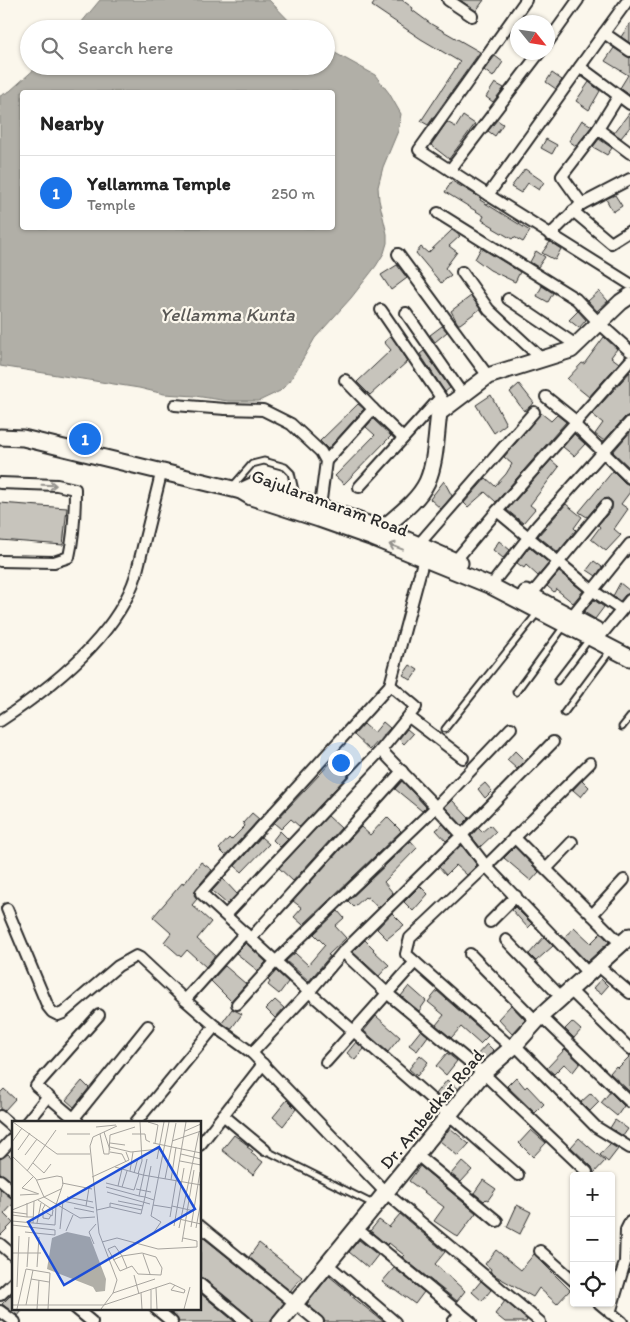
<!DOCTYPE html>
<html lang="en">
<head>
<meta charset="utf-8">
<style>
  :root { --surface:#fff; --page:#f2f2f2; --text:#222; --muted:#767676; --line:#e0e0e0; --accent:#1a73e8 }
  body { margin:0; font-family:Itim,sans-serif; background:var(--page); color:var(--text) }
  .controls { position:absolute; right:15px; bottom:15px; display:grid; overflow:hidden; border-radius:5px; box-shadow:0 1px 4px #0004 }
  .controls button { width:45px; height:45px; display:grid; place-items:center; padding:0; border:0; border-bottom:1px solid var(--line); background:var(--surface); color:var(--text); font:25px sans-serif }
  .compass { position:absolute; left:510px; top:15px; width:45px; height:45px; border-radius:50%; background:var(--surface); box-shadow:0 1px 4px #0004; rotate:120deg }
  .you { position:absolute; left:340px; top:762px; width:18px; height:18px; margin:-12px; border:4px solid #fff; border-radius:50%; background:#1a73e8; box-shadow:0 0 0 8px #1a73e833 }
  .badge { display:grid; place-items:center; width:32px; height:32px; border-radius:50%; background:var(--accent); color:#fff; font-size:16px; font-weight:700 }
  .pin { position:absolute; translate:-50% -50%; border:2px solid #fff; box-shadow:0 1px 5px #0006 }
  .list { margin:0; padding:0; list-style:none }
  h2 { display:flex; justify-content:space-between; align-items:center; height:65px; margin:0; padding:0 20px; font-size:21px }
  h2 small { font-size:16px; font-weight:400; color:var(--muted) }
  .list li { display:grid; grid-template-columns:32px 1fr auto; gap:15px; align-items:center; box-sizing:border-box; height:75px; padding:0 20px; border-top:1px solid var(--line) }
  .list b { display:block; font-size:19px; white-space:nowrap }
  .list p { margin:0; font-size:16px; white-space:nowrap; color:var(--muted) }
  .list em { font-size:16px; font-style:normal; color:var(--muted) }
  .icon { flex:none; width:28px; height:28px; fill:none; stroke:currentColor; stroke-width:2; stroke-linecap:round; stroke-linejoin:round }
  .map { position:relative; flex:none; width:630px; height:1322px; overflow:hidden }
  .search { position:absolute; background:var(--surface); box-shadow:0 1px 4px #0004; left:20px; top:20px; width:315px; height:55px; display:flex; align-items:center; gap:12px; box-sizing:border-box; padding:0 18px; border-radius:28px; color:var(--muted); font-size:19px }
  .panel { position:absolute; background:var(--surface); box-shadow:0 1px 4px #0004; left:20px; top:90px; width:315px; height:140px; border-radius:5px }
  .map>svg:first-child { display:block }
</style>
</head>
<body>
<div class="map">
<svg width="630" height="1322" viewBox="0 0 630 1322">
  <rect width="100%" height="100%" fill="#fbf7ec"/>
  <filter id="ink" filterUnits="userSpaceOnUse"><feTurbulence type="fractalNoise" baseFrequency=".02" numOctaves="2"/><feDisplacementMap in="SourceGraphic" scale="10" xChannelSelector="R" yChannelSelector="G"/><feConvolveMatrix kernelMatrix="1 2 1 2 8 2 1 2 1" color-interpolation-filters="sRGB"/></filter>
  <g filter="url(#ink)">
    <g fill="#b1afa7" stroke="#7b7a75" fill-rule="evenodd">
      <path d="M 100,0 L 269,0 L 297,29 L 76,29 Z"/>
      <path d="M 326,48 L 375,75 L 389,93 L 401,114 L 398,131 L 383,167 L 378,187 L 379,200 L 387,234 L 387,243 L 384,253 L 376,266 L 351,298 L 315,338 L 290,381 L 280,391 L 259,401 L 228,401 L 195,396 L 164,394 L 139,388 L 0,366 L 0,96 L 10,91 L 38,66 L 326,66 ZM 22,92 L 332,92 L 332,228 L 22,228 Z"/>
    </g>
    <g fill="#c7c4bc" stroke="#2b2b2b">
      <path d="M 376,0 L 402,0 L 413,8 L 412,10 L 431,24 L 480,52 L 428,125 L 421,121 L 460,62 L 421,39 L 372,6 Z"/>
      <path d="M 460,0 L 484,0 L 476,11 Z"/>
      <path d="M 630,23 L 630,43 L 621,37 Z"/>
      <path d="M 614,48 L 630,58 L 630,95 L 620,88 L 628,75 L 605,61 Z"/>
      <path d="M 495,56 L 503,62 L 493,77 L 484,70 Z"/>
      <path d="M 552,73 L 562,80 L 556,89 L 546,82 Z"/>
      <path d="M 589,82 L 600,91 L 589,110 L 576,101 Z"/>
      <path d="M 495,83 L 504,88 L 493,102 L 486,97 Z"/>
      <path d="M 630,112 L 630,127 L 621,138 L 614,133 Z"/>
      <path d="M 463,116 L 475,124 L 449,159 L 431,145 L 447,122 L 456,127 Z"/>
      <path d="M 497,120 L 503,124 L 495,136 L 488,131 Z"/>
      <path d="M 582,120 L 592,126 L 576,146 L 569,141 Z"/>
      <path d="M 546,139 L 557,145 L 552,154 L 541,148 Z"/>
      <path d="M 599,139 L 612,148 L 607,155 L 593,147 Z"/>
      <path d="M 525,169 L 544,182 L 539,190 L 528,183 L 521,193 L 511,187 Z"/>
      <path d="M 452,181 L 481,198 L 480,200 L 530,231 L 523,242 L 514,237 L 512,239 L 493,228 L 494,227 L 482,220 L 484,216 L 445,192 Z"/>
      <path d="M 615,195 L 622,206 L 613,212 L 606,199 Z"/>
      <path d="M 452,230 L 460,236 L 449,246 L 457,252 L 445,268 L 451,275 L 441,283 L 416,253 L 421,247 L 428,253 Z"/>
      <path d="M 550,242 L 561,249 L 555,260 L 542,253 Z"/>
      <path d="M 481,248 L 520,272 L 515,282 L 490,270 L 475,259 Z"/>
      <path d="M 536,251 L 545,257 L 538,267 L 530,262 Z"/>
      <path d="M 397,265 L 407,278 L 391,290 L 381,275 Z"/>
      <path d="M 542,286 L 553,293 L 548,302 L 537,296 Z"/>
      <path d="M 599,291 L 608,301 L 597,311 L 588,301 Z"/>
      <path d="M 471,296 L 480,309 L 460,324 L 458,324 L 451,311 Z"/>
      <path d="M 578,311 L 586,320 L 579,328 L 569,320 Z"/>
      <path d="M 442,326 L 447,332 L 435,342 L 430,335 Z"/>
      <path d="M 391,336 L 408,361 L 370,395 L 357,382 L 391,350 L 384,342 Z"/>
      <path d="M 604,337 L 617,349 L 611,357 L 619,363 L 589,397 L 567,379 L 582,363 L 584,364 Z"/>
      <path d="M 424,351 L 450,388 L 445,392 L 420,354 Z"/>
      <path d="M 630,372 L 630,415 L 625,417 L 604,441 L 595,434 L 603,423 L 592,414 Z"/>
      <path d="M 519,384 L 534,403 L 524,411 L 510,392 Z"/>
      <path d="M 491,395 L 506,424 L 494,433 L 476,405 Z"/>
      <path d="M 358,404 L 364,409 L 328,449 L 320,441 Z"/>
      <path d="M 541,413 L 551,421 L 557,415 L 566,422 L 496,502 L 485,492 L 468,507 L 464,503 L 486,478 L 495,486 L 506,474 L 512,464 L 504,457 Z"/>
      <path d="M 373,419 L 391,436 L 344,484 L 335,476 L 375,435 L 366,427 Z"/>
      <path d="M 630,432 L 630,468 L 613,452 Z"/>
      <path d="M 574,434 L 585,444 L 574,456 L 563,447 Z"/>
      <path d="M 551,460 L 559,467 L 530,505 L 535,509 L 523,523 L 507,510 Z"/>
      <path d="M 613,471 L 625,483 L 630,485 L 630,492 L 621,504 L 628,509 L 614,529 L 621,535 L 606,551 L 591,539 L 600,527 L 598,525 L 612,509 L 612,502 L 608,498 L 603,499 L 587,517 L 579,512 Z"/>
      <path d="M 444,481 L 452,496 L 441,509 L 430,499 Z"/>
      <path d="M 0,503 L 67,508 L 63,545 L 0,540 Z"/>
      <path d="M 566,504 L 582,517 L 574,528 L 576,530 L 558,552 L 538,536 Z"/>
      <path d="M 499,541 L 510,550 L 503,558 L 493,550 Z"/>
      <path d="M 529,547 L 549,563 L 538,576 L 526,565 L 524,568 L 517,563 Z"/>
      <path d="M 594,561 L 602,567 L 596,576 L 587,570 Z"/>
      <path d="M 559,572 L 583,591 L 573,603 L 556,589 L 554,592 L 547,586 Z"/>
      <path d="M 620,583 L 630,591 L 630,593 L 625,595 L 620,601 L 613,596 Z"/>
      <path d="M 594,600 L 604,607 L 595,619 L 584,612 Z"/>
      <path d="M 410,665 L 418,670 L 411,680 L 403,675 Z"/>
      <path d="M 383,722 L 390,728 L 370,750 L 354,735 L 364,724 L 374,733 Z"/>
      <path d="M 407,729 L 413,734 L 404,744 L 399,739 Z"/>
      <path d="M 515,751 L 525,761 L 517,769 L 507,760 Z"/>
      <path d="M 334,759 L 349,774 L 300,827 L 291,819 L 281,829 L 274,823 Z"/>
      <path d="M 582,780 L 589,787 L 581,797 L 573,790 Z"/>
      <path d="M 402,781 L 426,807 L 422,811 L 395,789 Z"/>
      <path d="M 485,783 L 492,791 L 485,798 L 478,789 Z"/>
      <path d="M 452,800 L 469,818 L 462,825 L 445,807 Z"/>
      <path d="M 252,813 L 259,819 L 226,856 L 219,849 L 229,838 L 231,840 L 245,826 L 243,823 Z"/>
      <path d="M 328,816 L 341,828 L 293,881 L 279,868 Z"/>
      <path d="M 387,817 L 401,831 L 303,925 L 294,917 L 302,908 L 293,901 L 361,827 L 370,835 Z"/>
      <path d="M 443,824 L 452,835 L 446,841 L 436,830 Z"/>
      <path d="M 490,825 L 496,832 L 480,847 L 471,836 L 478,828 L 482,832 Z"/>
      <path d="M 280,831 L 288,839 L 280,847 L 273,840 Z"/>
      <path d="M 261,837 L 269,844 L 242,872 L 235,866 Z"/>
      <path d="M 411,841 L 417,848 L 384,882 L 393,893 L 378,908 L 368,897 L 366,898 L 365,897 L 354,907 L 348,901 Z"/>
      <path d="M 461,845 L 477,865 L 467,875 L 456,865 L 446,875 L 439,867 Z"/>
      <path d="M 515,847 L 539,872 L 531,881 L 504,858 Z"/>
      <path d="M 201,862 L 212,870 L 196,889 L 194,895 L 197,899 L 192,905 L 211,922 L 197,939 L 215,955 L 206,967 L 187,950 L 181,957 L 164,942 L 171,933 L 153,917 L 183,882 L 184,884 Z"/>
      <path d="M 223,879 L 237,894 L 227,904 L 212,891 Z"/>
      <path d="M 420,886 L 428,894 L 413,911 L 404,902 Z"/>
      <path d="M 515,907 L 532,924 L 528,928 L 512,910 Z"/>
      <path d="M 338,911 L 344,918 L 335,926 L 346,938 L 328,955 L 330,956 L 309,981 L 286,961 L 295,953 L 308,965 L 325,945 L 314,934 Z"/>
      <path d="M 392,913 L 404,925 L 387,939 L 377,929 Z"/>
      <path d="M 574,927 L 591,943 L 601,933 L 609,942 L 587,962 L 564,938 Z"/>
      <path d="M 544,937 L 553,946 L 536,961 L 529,954 Z"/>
      <path d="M 365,940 L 374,949 L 373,950 L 389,965 L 379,976 L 353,952 Z"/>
      <path d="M 246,943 L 266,962 L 258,971 L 236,953 Z"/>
      <path d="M 225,966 L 246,984 L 231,1001 L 211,981 Z"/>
      <path d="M 276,971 L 288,982 L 279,994 L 268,985 L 270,982 L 268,980 Z"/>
      <path d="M 601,979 L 608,986 L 601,994 L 593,988 Z"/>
      <path d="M 409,986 L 426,1001 L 419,1011 L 401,996 Z"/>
      <path d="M 437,991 L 488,1036 L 480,1044 L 461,1027 L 451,1038 L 436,1025 L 444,1015 L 428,1002 Z"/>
      <path d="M 275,1000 L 284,1008 L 275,1018 L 266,1009 Z"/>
      <path d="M 511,1005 L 525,1020 L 512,1034 L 498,1019 Z"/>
      <path d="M 232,1009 L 242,1014 L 231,1029 L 222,1023 Z"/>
      <path d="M 376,1016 L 400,1037 L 388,1052 L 364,1031 Z"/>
      <path d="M 572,1022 L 581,1030 L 574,1038 L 565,1029 Z"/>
      <path d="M 421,1030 L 428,1036 L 417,1051 L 409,1045 Z"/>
      <path d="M 356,1042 L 364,1049 L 355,1060 L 347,1053 Z"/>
      <path d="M 487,1044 L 494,1051 L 481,1062 L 475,1057 Z"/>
      <path d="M 565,1049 L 580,1063 L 573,1072 L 564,1064 L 554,1074 L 547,1068 Z"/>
      <path d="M 447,1053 L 457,1061 L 446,1075 L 436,1066 Z"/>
      <path d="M 420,1055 L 428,1062 L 417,1076 L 409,1069 Z"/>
      <path d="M 630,1056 L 630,1092 L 610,1073 L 616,1066 L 618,1068 Z"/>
      <path d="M 516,1077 L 525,1088 L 527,1086 L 544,1104 L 535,1113 L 507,1086 Z"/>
      <path d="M 447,1080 L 458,1089 L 447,1102 L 436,1094 Z"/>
      <path d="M 82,1081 L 89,1088 L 74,1107 L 66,1100 Z"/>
      <path d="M 4,1089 L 15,1099 L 4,1111 L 0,1109 L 0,1093 Z"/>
      <path d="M 610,1092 L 624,1106 L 617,1116 L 601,1103 Z"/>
      <path d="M 591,1093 L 599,1102 L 590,1111 L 581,1102 Z"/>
      <path d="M 287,1100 L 296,1109 L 283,1126 L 273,1117 Z"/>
      <path d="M 615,1120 L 628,1129 L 623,1136 L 610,1128 Z"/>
      <path d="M 450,1128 L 469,1144 L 458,1156 L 440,1141 Z"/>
      <path d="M 531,1130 L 546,1143 L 533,1157 L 519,1143 Z"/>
      <path d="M 234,1135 L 249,1146 L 247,1147 L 253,1151 L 251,1153 L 263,1162 L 253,1175 L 222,1150 Z"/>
      <path d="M 579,1138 L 605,1161 L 594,1173 L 592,1167 L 571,1147 Z"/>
      <path d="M 610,1144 L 618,1149 L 608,1162 L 600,1155 Z"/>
      <path d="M 8,1154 L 14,1160 L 14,1183 L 4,1175 L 0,1173 L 0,1159 Z"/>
      <path d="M 462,1161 L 472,1170 L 461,1182 L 451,1174 Z"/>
      <path d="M 420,1166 L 476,1213 L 458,1237 L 434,1221 L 444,1207 L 409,1181 Z"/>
      <path d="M 483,1180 L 496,1189 L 488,1200 L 486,1199 L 484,1201 L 474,1193 Z"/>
      <path d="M 0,1189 L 14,1199 L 14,1203 L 4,1214 L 13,1223 L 0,1236 Z"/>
      <path d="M 517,1205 L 531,1212 L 520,1234 L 507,1227 Z"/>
      <path d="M 400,1214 L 445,1252 L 435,1264 L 465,1291 L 457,1301 L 402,1257 L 404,1255 L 389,1243 L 387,1245 L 370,1231 L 379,1220 L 389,1227 Z"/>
      <path d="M 200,1235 L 284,1303 L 269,1322 L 253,1322 L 250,1317 L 204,1279 L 200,1277 Z"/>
      <path d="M 359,1240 L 378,1255 L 368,1268 L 349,1252 Z"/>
      <path d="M 259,1243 L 302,1277 L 290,1291 L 249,1257 Z"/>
      <path d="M 496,1250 L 521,1270 L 534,1254 L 570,1290 L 557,1304 L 539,1288 L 533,1297 L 496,1276 L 490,1271 L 491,1269 L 485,1264 Z"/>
      <path d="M 394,1268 L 424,1292 L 415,1304 L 393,1288 L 392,1289 L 382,1282 Z"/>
      <path d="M 329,1276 L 351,1294 L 350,1295 L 384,1322 L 325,1322 L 322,1317 L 307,1304 Z"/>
      <path d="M 481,1281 L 491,1290 L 482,1301 L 472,1292 Z"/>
      <path d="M 14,1292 L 14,1308 L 24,1308 L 18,1316 L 2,1304 Z"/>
      <path d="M 200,1293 L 235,1322 L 179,1322 L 176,1317 L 166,1308 L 200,1308 Z"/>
      <path d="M 505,1301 L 527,1320 L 526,1322 L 505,1322 L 495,1314 Z"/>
    </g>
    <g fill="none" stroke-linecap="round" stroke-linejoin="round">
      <g stroke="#2b2b2b" stroke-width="9">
        <g id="lane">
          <path d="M 232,487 L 252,464 L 264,461 L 285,467 L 291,473 L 296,495"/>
          <path d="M 557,681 L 590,638"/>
          <path d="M 516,692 L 565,625"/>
          <path d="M 564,713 L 610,651"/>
          <path d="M 622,727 L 630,717"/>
          <path d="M 445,729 L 539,611"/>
          <path d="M 265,1150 L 373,1204"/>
        </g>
      </g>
      <g stroke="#2b2b2b" stroke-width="14">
        <g id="street">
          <path d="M 448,0 L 472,16"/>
          <path d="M 628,0 L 604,33 L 630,51"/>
          <path d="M 604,33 L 488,195 L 630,284"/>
          <path d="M 548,42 L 578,0"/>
          <path d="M 580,67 L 630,104"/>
          <path d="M 598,129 L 618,97"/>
          <path d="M 450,170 L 540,52"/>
          <path d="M 488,195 L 419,150 L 526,0"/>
          <path d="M 582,204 L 562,176 L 598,129 L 630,153"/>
          <path d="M 573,211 L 611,243 L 630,231"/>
          <path d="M 438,213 L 576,299 L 600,324 L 630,351"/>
          <path d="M 550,235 L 580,205 L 630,179"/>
          <path d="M 398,254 L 488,376"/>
          <path d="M 462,272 L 489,310 L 543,360"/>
          <path d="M 508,299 L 576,345"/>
          <path d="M 381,310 L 444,402"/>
          <path d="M 406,313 L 463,395"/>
          <path d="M 345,380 L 373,409"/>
          <path d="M 546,397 L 577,422"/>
          <path d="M 175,405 L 225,409 L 263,410 L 291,424 L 321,452 L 326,461 L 320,507"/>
          <path d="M 575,425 L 630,478"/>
          <path d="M 326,461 L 373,409 L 403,438"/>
          <path d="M 0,483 L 57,485 L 75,489 C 75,512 74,535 69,557 L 54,562 L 0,561"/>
          <path d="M 359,487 L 440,398"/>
          <path d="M 497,511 L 630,361"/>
          <path d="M 419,544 L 534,412"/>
          <path d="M 455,561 L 497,511 L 592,590 L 621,610"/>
          <path d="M 496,579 L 537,526 L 630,422"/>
          <path d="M 531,595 L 606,505"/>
          <path d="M 572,616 L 630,544"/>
          <path d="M 602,634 L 630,600"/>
          <path d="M 409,717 L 463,758"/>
          <path d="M 0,721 C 52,687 117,636 136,575 L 162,470"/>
          <path d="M 553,742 L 462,835 L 343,952 L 388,994 L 483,1073 L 587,1172"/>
          <path d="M 381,750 L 436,807 L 462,835 L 486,866 L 588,973"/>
          <path d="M 514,837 L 621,944"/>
          <path d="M 547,868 L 572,842"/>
          <path d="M 7,909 L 48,1007 L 52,1012 L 58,1015 L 63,1013 L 118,966 L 136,956 L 140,958 L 185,1000 L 215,1026 L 252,1053 L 386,1193 L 540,1322"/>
          <path d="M 226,915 L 381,750 L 416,707 L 390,685"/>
          <path d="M 592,915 L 624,880"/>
          <path d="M 490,922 L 516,896"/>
          <path d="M 251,938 L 402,771"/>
          <path d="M 506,940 L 561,997"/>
          <path d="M 343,952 L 309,992 L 518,1175"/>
          <path d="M 470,954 L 537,1022"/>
          <path d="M 597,965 L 630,993"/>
          <path d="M 570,990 L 630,1049"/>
          <path d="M 185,1000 L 245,933"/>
          <path d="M 237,1004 L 275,962 L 436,807 L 511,728"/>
          <path d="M 541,1016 L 630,1102"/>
          <path d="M 515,1045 L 596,1127 L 630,1148"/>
          <path d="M 511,1047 L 406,954 L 410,938 L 486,866 L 590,763"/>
          <path d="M 252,1053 L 309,992 L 201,893 L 390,685 L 424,558"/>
          <path d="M 326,1062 L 415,962"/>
          <path d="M 223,1115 L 265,1150"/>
          <path d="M 0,1116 L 14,1128"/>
          <path d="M 74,1118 L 148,1026"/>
          <path d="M 27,1122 L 48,1096"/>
          <path d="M 78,1122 L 36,1086 L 99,1015"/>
          <path d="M 136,1122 L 215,1026"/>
          <path d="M 200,1145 L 263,1064"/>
          <path d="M 0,1152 L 14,1137"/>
          <path d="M 417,1155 L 497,1221"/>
          <path d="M 0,1180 L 14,1192"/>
          <path d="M 200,1226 L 318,1322"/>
          <path d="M 356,1228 L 471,1322"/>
          <path d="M 0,1244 L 14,1256"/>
          <path d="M 540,1251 L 574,1281"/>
          <path d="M 326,1263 L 395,1322"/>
          <path d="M 200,1284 L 246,1322"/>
          <path d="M 0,1295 L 14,1282"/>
          <path d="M 599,1303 L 622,1322"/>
          <path d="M 75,1308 L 92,1322"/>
          <path d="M 155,1308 L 172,1322"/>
          <path d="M 0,1311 L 15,1322"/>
          <path d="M 610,1313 L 625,1262 L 626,1230 L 630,1222"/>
          <path d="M 453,1322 L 460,1313"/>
        </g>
      </g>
      <g stroke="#2b2b2b" stroke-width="19">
        <g id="secondary">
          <path d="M 0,437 L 23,438 L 241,491 L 251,497 L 319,519 L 373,538 L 491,586 L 630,658"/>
          <path d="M 241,491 L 254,485 L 297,499 L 382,529 L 460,563"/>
          <path d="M 382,529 C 398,515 418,501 427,482 C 436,462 436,435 439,413 L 488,376 L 571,350 L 621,302 L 630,296"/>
          <path d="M 526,593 L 596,630"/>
          <path d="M 280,1322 L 483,1073 L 515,1045 L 541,1016 L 630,936"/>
        </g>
      </g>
      <use href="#lane" stroke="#fbf7ec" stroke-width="5"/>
      <use href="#street" stroke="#fbf7ec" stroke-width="10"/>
      <use href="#secondary" stroke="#fbf7ec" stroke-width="15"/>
    </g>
    <defs><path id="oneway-shaft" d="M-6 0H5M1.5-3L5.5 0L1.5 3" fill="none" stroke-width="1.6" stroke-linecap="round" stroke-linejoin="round" transform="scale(1.25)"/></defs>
    <g stroke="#93918c">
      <use href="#oneway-shaft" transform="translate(49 485) rotate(2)"/>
      <use href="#oneway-shaft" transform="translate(396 547) rotate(-159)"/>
    </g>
  </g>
  <g text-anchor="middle" stroke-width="4.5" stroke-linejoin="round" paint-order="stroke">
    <g font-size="18" fill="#2b2b2b" stroke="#fbf7ec">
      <text transform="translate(330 503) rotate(20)" y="6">Gajularamaram Road</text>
      <text transform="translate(432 1109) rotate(-50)" y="6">Dr. Ambedkar Road</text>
    </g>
    <g font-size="19" font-style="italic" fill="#5a5956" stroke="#fbf7ec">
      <text x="227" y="321">Yellamma Kunta</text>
    </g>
  </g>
  <g transform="translate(12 1121)">
    <rect width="189" height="189" fill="#fbf7ec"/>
    <path d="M 55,111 L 78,116 L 94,158 L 93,170 L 84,171 L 81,166 L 35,148 L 40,117 Z" fill="#b1afa7"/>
    <path fill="none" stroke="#a8a59f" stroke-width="1" d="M 1,1 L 45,33 L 78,33M 136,1 L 146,4 L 143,22M 84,6 L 104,4M 173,10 L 189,3M 92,11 L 98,29M 55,13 L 78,13M 88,13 L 92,33 L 97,33M 120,13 L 133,13 L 134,19 L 138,21M 98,14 L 123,6M 160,20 L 189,10M 0,21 L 10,7M 98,22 L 113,24M 141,22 L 189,32M 98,26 L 119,31 L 147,28M 6,29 L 18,12M 98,31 L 110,33 L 114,41M 97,33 L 98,14M 169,33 L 189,38M 13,34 L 25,18M 0,35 L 24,58 L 32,76 L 49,68M 145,38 L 152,1M 168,40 L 189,44M 21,42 L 32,52 L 39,43M 103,46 L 131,54 L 189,64M 15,50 L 44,9M 118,50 L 121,31M 122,52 L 126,37M 126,53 L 130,40 L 128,1M 21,56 L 10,67 L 27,73M 80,56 L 117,39 L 114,31M 153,58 L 164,2M 159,59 L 164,26M 50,62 L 80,68M 94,62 L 122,69 L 127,53M 106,65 L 110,48M 94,66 L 127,75 L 135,38M 110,66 L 115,50M 77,67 L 74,85 L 82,87M 124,68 L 139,71M 95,71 L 138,83M 8,74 L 26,73M 127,75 L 133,76 L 139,45M 55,76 L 81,81M 26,79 L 41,89 L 40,95M 106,80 L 131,85M 15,82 L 15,96 L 21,96M 33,84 L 30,89 L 40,95M 141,84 L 160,87M 160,85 L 182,90M 98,86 L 98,82 L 130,89M 62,87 L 82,91M 0,89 L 32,76 L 68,97 L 83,96M 85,89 L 98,86 L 129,93 L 133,76 L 142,79M 31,90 L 31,97 L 37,98 L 39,94M 0,91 L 15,93M 0,94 L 15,96M 158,96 L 174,1M 167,98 L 189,103M 0,100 L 21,102 L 22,80M 21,102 L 43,104 L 44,84 L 51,63 L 50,56 L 45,55 L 25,59M 25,102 L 29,82M 0,104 L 43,109M 162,105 L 172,47M 179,106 L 188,51M 167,107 L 187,11M 184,107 L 189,80M 48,108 L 51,80 L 74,85M 54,110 L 61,94M 13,111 L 43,114 L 43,109M 142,111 L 149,101 L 139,95 L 157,1M 90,121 L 105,117 L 146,128 L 185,126 L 185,120 L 171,117M 170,121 L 182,49M 82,123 L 77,111 L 84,103M 103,125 L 110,135 L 130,132 L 144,136 L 150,147 L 149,154 L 126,153 L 120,145 L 108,150 L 96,128 ZM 0,132 L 29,132M 131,133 L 138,153M 101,139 L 110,135 L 115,147M 15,146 L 17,116M 25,146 L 27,116M 122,154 L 127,173M 19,158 L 37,161M 163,164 L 159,169 L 172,172 L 173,169M 5,166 L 7,115M 144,167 L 145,188M 101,172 L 143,158M 129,172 L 130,188M 0,184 L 92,184 L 158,162 L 173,169M 14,184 L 21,149M 5,188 L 14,148 L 38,152 L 36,188M 25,188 L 27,159M 89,188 L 101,172 L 105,159 L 87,112 L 78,25 L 81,16 L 105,5M 139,188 L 139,169M 172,188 L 178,166"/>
    <path fill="#1d4ed8" fill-opacity="0.15" stroke="#1d4ed8" stroke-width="2.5" d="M 147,26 L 183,88 L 52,164 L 16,101 Z"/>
    <rect width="189" height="189" fill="none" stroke="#2b2b2b" stroke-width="2.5"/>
  </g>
</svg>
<div class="controls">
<button>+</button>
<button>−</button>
<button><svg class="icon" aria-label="locate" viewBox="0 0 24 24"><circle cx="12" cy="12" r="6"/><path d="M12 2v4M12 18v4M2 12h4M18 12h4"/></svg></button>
</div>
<svg class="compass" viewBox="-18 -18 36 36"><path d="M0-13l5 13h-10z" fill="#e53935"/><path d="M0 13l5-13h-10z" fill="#767676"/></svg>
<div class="you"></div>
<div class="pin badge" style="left:85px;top:439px">1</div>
<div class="search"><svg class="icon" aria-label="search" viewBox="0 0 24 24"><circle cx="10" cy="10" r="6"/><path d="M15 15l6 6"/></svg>Search here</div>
<section class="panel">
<h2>Nearby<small></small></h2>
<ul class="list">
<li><span class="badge">1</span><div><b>Yellamma Temple</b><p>Temple</p></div><em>250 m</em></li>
</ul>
</section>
</div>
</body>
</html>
